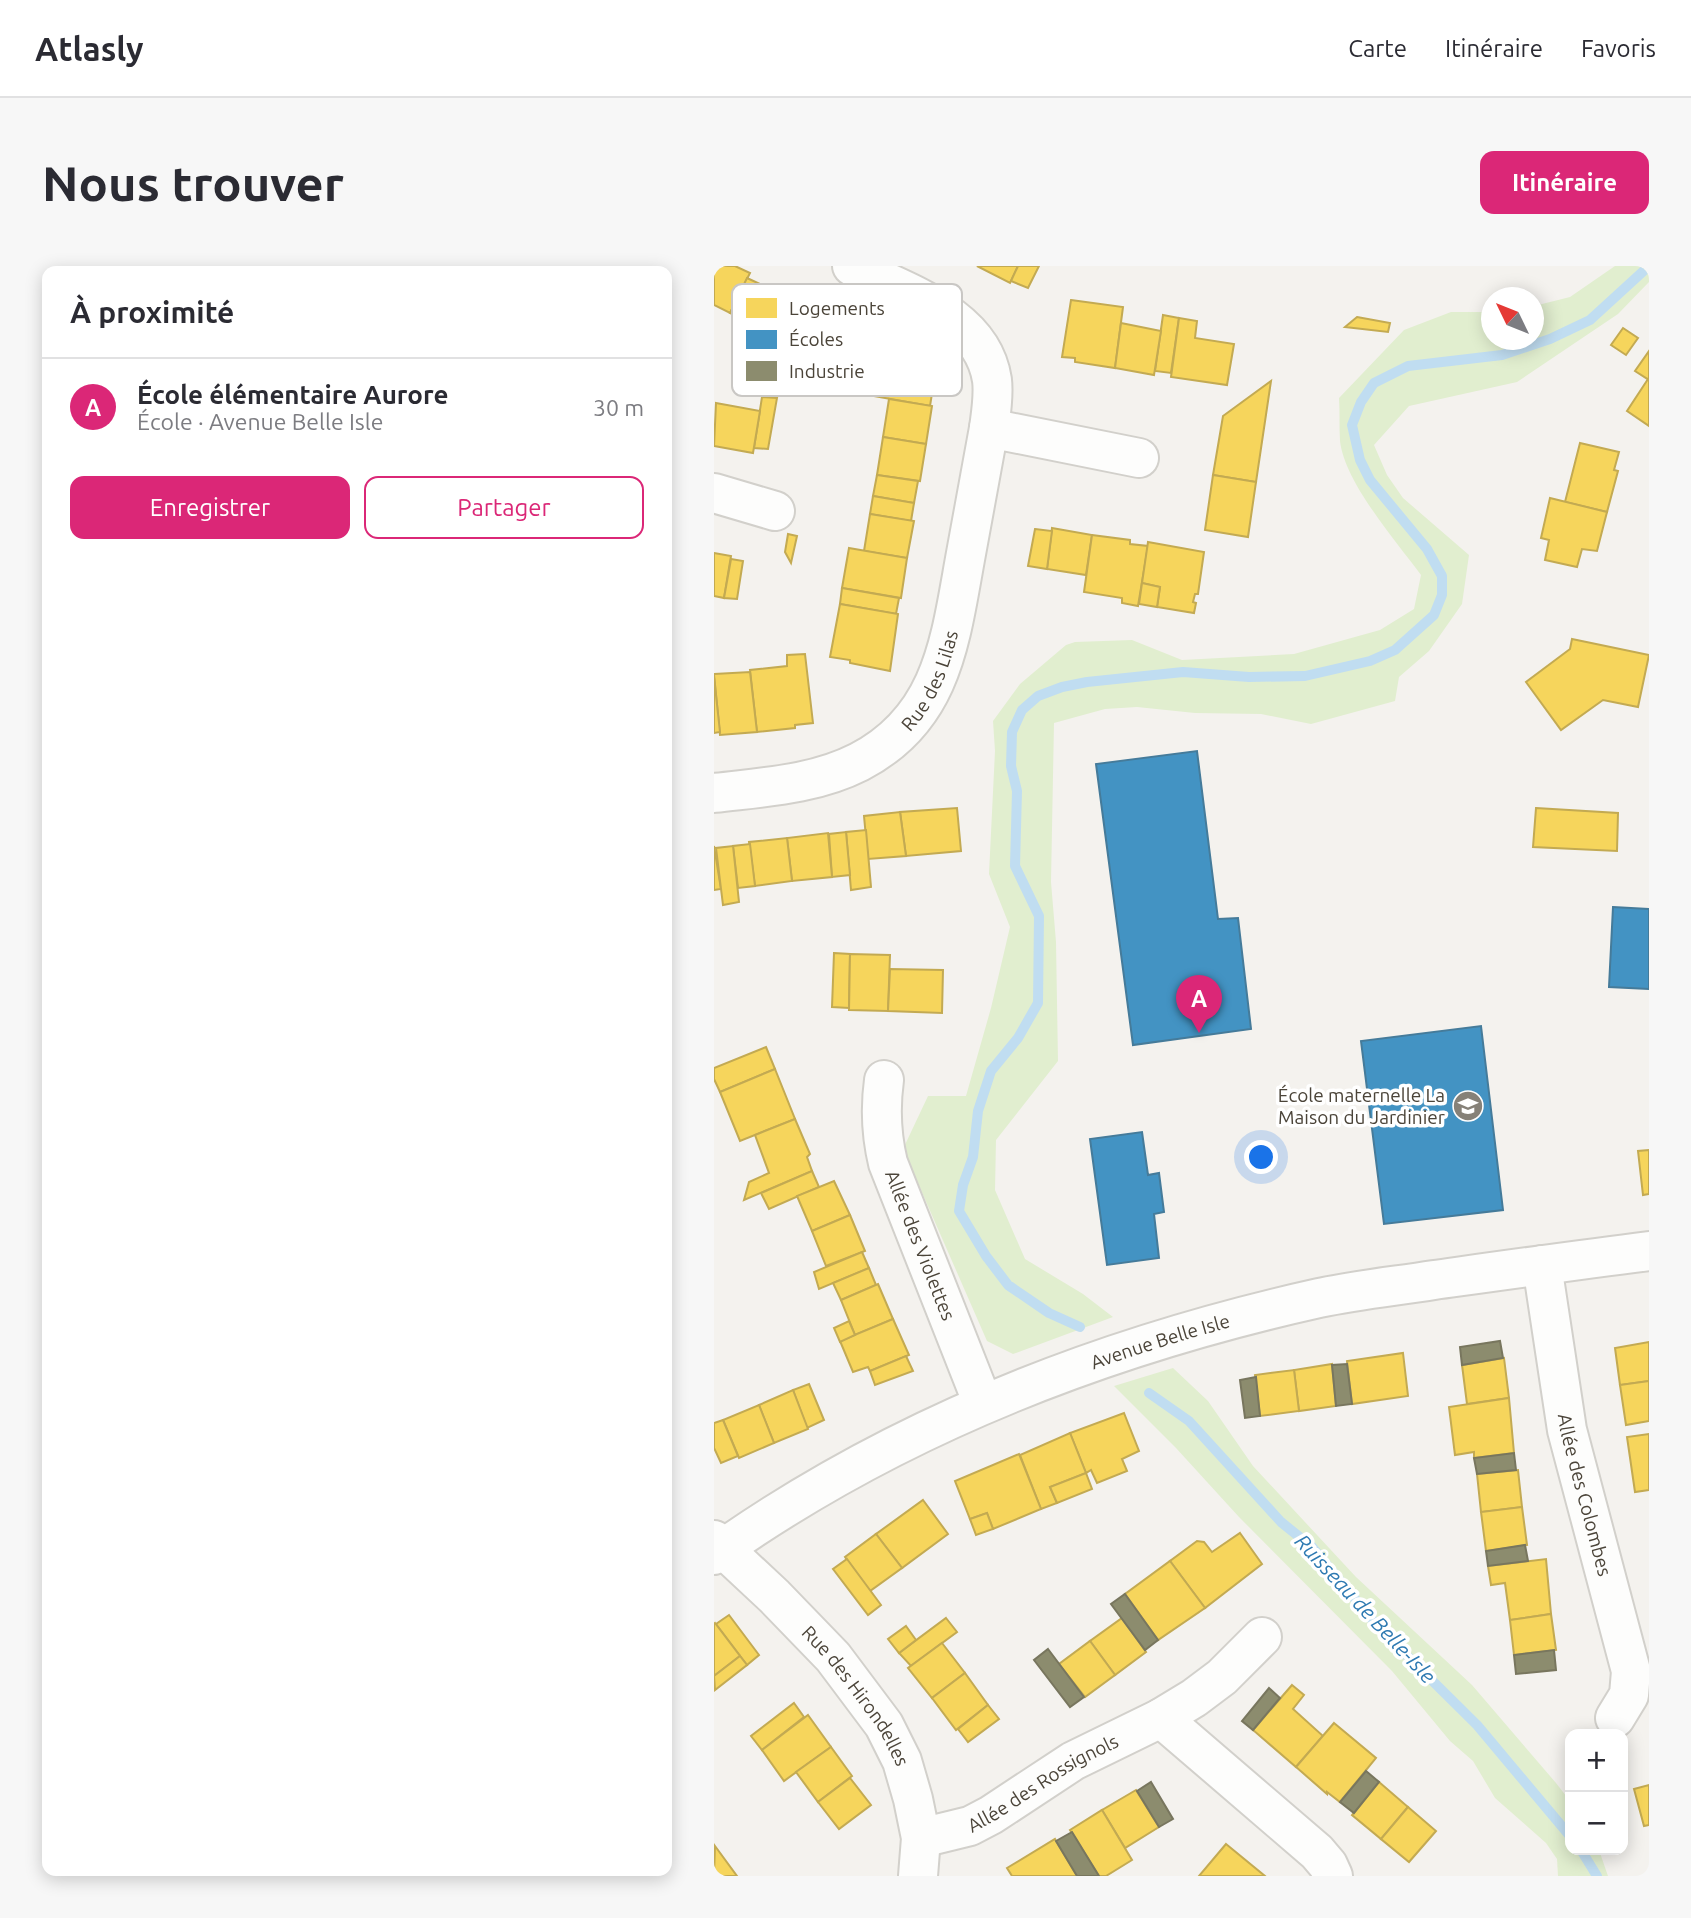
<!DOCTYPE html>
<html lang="fr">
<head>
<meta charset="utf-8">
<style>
  :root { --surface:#fff; --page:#f7f7f7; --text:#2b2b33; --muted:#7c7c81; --line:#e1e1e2; --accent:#db2777 }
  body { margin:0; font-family:Ubuntu,sans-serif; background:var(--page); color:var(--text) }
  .controls { position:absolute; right:21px; bottom:21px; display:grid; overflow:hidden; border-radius:14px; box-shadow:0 4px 18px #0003 }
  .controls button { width:63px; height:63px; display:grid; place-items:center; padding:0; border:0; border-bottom:2px solid var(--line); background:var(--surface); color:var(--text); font:35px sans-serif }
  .compass { position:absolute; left:767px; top:21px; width:63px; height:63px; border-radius:50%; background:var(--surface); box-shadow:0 4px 18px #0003; rotate:313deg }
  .you { position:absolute; left:548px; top:892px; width:24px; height:24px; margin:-18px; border:5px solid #fff; border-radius:50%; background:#1a73e8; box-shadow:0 0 0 10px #1a73e833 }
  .badge { display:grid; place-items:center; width:46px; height:46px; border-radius:50%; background:var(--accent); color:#fff; font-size:23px; font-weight:700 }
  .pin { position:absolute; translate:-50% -58px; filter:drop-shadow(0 2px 4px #0008) }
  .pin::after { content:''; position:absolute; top:37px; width:24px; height:21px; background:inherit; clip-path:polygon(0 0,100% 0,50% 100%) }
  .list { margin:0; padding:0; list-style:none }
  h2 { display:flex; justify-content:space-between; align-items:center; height:91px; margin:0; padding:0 28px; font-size:30px }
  h2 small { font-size:23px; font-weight:400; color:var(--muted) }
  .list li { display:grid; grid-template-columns:46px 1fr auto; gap:21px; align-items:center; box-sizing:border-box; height:98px; padding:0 28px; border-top:2px solid var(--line) }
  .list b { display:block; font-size:26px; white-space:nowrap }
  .list p { margin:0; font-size:23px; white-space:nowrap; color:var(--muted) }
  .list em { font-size:23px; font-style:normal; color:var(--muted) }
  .actions { display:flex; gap:14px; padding:21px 28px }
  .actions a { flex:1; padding:16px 0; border:2px solid var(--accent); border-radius:14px; text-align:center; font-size:24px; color:var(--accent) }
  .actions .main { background:var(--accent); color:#fff }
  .map { position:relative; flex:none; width:935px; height:1610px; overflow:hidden; border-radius:14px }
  header { display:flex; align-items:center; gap:42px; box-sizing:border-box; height:98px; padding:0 35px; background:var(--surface); border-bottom:2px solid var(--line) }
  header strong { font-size:33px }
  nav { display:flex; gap:38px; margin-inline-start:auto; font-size:24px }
  .intro { display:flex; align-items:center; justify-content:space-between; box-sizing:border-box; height:168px; padding:0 42px }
  h1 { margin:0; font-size:49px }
  .button { padding:18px 32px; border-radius:14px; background:var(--accent); color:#fff; font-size:24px; font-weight:700 }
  main { display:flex; gap:42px; padding:0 42px }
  aside { flex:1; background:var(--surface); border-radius:14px; box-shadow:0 4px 18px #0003 }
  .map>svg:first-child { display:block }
</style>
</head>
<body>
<header>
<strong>Atlasly</strong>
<nav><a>Carte</a><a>Itinéraire</a><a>Favoris</a></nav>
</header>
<div class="intro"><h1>Nous trouver</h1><a class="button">Itinéraire</a></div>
<main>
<aside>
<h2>À proximité<small></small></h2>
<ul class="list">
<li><span class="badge">A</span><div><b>École élémentaire Aurore</b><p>École · Avenue Belle Isle</p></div><em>30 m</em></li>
</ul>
<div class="actions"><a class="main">Enregistrer</a><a>Partager</a></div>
</aside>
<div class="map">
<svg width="935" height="1610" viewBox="0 0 935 1610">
  <rect width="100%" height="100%" fill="#f4f2ee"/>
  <g fill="#e1eecf">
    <path d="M 901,0 L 935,0 L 935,16 L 904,48 L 803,116 L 695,140 L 660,179 L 673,209 L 689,232 L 755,289 L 748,338 L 715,385 L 685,411 L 681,435 L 597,458 L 547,448 L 481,447 L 423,441 L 391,443 L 340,457 L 337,616 L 342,676 L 344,795 L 282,874 L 281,924 L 311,993 L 369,1028 L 399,1051 L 299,1088 L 273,1075 L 189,883 L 214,830 L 252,830 L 277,742 L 296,661 L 275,608 L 281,485 L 279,455 L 306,418 L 352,379 L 361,376 L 418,374 L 468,394 L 580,388 L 666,364 L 700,343 L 707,309 C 682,275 631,217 626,175 C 625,161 626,146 625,132 L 690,64 L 737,46 L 777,46 L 778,74 L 820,74 L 820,40 L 856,31 Z"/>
    <path d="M 459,1102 L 494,1135 L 539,1200 L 642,1311 L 758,1419 L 842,1517 L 856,1535 L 856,1584 L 885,1584 L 894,1610 L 844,1610 L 843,1593 L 832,1577 L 781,1532 L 759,1495 L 736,1475 L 678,1405 L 525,1251 L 462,1182 L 400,1120 Z"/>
  </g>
  <g fill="#f6d55c" stroke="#c3aa52" stroke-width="2">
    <path d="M 0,0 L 21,0 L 36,7 L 16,47 L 0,39 Z"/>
    <path d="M 263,0 L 304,0 L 296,17 Z"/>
    <path d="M 304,0 L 325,0 L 314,22 L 297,15 Z"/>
    <path d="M 33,12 L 46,18 L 29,53 L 16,47 Z"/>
    <path d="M 357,34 L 409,41 L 401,102 L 361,96 L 361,92 L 348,91 Z"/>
    <path d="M 449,49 L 465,52 L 457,107 L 441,105 Z"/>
    <path d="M 643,51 L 676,57 L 674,66 L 631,61 Z"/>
    <path d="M 465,52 L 483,55 L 481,72 L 520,78 L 513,119 L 457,111 Z"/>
    <path d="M 407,57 L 447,65 L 440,109 L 401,102 Z"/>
    <path d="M 909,62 L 924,72 L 912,89 L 897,79 Z"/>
    <path d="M 935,85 L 935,114 L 921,105 Z"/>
    <path d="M 157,111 L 219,121 L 216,140 L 154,129 Z"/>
    <path d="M 934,113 L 935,114 L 935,160 L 913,145 Z"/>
    <path d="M 557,115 L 542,216 L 499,209 L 509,150 Z"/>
    <path d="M 48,131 L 63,132 L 54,183 L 40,182 Z"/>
    <path d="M 175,133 L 218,140 L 212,178 L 169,171 Z"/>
    <path d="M 2,137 L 46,145 L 39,187 L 0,180 Z"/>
    <path d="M 169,171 L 212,178 L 206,215 L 163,209 Z"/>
    <path d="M 866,177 L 905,186 L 900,204 L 904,205 L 893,246 L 851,236 Z"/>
    <path d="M 163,209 L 204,215 L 200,237 L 159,230 Z"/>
    <path d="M 499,209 L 542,216 L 534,271 L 491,264 Z"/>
    <path d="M 159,230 L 200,237 L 197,255 L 156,248 Z"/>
    <path d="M 836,232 L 893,246 L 883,285 L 868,283 L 863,301 L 831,294 L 835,274 L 827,272 Z"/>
    <path d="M 156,248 L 200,255 L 193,292 L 150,285 Z"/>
    <path d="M 338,262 L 378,269 L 372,309 L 333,303 Z"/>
    <path d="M 321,263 L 338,265 L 333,303 L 314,300 Z"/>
    <path d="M 74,268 L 83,270 L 77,297 L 71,286 Z"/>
    <path d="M 378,269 L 416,274 L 416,278 L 434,280 L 424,340 L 408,337 L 408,332 L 370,326 Z"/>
    <path d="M 434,276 L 490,286 L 484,328 L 481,328 L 479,336 L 482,337 L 480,347 L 443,341 L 446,321 L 428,317 Z"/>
    <path d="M 135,282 L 193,292 L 187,332 L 128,322 Z"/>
    <path d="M 0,287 L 17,290 L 10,332 L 0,330 Z"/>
    <path d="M 17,293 L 29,295 L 23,333 L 10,332 Z"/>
    <path d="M 428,317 L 446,321 L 443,341 L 425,338 Z"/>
    <path d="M 128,322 L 185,332 L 182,348 L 126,338 Z"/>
    <path d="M 126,338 L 184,348 L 176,405 L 136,397 L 136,394 L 116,391 Z"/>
    <path d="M 858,373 L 935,389 L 924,441 L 889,434 L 847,464 L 812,416 L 856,383 Z"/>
    <path d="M 91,388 L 99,457 L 81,459 L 81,462 L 43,466 L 36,404 L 73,400 L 73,389 Z"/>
    <path d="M 36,406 L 43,466 L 6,469 L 0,408 Z"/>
    <path d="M 0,411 L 6,466 L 0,467 Z"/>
    <path d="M 243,542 L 247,585 L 192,590 L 186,546 Z"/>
    <path d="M 822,542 L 904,547 L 903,585 L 819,581 Z"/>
    <path d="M 186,546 L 192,590 L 154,593 L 150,550 Z"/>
    <path d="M 152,564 L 157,621 L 137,624 L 132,566 Z"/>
    <path d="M 132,566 L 136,609 L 118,611 L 115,568 Z"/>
    <path d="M 114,567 L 118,611 L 78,615 L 73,572 Z"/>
    <path d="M 73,572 L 78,615 L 41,620 L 35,576 Z"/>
    <path d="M 36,578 L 41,620 L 24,622 L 19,580 Z"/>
    <path d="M 0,580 L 7,623 L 0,624 Z"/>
    <path d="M 19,580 L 25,636 L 9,639 L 2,582 Z"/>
    <path d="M 120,687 L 136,688 L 135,742 L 118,741 Z"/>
    <path d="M 136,688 L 176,689 L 174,745 L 135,744 Z"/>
    <path d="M 176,703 L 229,704 L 228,747 L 174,745 Z"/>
    <path d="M 52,781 L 61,803 L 6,826 L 0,813 L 0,802 Z"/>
    <path d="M 61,803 L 81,853 L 26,875 L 6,826 Z"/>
    <path d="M 81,853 L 96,888 L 93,891 L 98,905 L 30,934 L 35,916 L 55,907 L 41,869 Z"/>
    <path d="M 935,884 L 935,928 L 929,929 L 924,885 Z"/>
    <path d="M 98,905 L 105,921 L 55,943 L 47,927 Z"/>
    <path d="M 120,915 L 136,949 L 98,965 L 83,930 Z"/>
    <path d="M 136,949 L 151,985 L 112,1000 L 98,965 Z"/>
    <path d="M 148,986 L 155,1002 L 105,1023 L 100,1006 Z"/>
    <path d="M 155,1002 L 162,1019 L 127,1034 L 119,1017 Z"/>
    <path d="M 164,1018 L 179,1053 L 141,1069 L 127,1034 Z"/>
    <path d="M 179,1053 L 195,1089 L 156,1105 L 154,1101 L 139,1106 L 126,1075 Z"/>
    <path d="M 135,1055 L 141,1069 L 126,1076 L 120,1062 Z"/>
    <path d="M 935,1076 L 935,1115 L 906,1119 L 901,1082 Z"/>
    <path d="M 689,1087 L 694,1130 L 638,1138 L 633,1095 Z"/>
    <path d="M 192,1090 L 199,1105 L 161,1119 L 156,1105 Z"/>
    <path d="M 790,1092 L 795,1132 L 753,1138 L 748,1099 Z"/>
    <path d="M 618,1098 L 622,1140 L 585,1145 L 580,1104 Z"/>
    <path d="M 580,1104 L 585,1145 L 546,1150 L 541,1109 Z"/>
    <path d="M 935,1115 L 935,1155 L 912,1159 L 906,1119 Z"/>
    <path d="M 95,1118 L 110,1154 L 93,1162 L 79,1124 Z"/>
    <path d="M 79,1124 L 94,1163 L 60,1177 L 45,1139 Z"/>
    <path d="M 795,1132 L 800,1187 L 760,1192 L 760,1186 L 741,1189 L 735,1141 Z"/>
    <path d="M 45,1139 L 60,1177 L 25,1192 L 9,1154 Z"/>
    <path d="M 410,1147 L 425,1185 L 408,1193 L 413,1205 L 383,1217 L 377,1204 L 372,1207 L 356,1167 Z"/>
    <path d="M 9,1154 L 24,1190 L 7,1197 L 0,1182 L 0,1157 Z"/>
    <path d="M 356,1167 L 372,1207 L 336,1221 L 343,1237 L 327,1243 L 306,1189 Z"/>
    <path d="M 935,1168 L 935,1224 L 921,1226 L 913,1171 Z"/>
    <path d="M 305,1188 L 327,1243 L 279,1263 L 273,1247 L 256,1253 L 241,1215 Z"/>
    <path d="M 804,1204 L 808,1241 L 767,1246 L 763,1208 Z"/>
    <path d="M 372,1207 L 378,1223 L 343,1237 L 336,1221 Z"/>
    <path d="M 209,1234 L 234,1268 L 188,1302 L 162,1268 Z"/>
    <path d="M 808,1241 L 813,1279 L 772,1285 L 767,1246 Z"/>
    <path d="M 273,1247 L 279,1263 L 262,1269 L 256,1253 Z"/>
    <path d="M 526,1267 L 548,1298 L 491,1342 L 456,1295 L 483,1275 L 490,1276 L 498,1286 Z"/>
    <path d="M 162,1268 L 188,1302 L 156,1325 L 131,1291 Z"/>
    <path d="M 133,1293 L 167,1339 L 154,1349 L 119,1303 Z"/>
    <path d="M 832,1293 L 837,1348 L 796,1354 L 791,1317 L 777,1319 L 774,1300 Z"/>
    <path d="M 456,1295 L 491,1342 L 444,1374 L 411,1328 Z"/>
    <path d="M 837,1348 L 842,1384 L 800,1389 L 796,1354 Z"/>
    <path d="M 15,1349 L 45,1389 L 33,1399 L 2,1358 Z"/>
    <path d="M 232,1352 L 243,1366 L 197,1400 L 185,1387 Z"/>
    <path d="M 408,1352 L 432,1386 L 401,1409 L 376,1375 Z"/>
    <path d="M 1,1357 L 26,1390 L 0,1410 L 0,1358 Z"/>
    <path d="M 192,1360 L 202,1374 L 185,1387 L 174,1373 Z"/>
    <path d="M 376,1375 L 401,1409 L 371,1431 L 345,1398 Z"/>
    <path d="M 228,1377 L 251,1407 L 218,1432 L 194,1402 Z"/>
    <path d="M 26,1390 L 33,1399 L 1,1424 L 0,1410 Z"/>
    <path d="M 251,1407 L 274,1439 L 242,1464 L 218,1432 Z"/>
    <path d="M 578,1419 L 590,1429 L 579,1443 L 609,1470 L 582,1501 L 539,1464 Z"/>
    <path d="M 80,1437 L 90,1451 L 48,1484 L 37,1470 Z"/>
    <path d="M 274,1439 L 285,1453 L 254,1476 L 244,1463 Z"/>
    <path d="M 94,1449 L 117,1481 L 70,1515 L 48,1484 Z"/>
    <path d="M 620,1457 L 662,1492 L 626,1536 L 613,1526 L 613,1528 L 582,1501 Z"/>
    <path d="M 117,1481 L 138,1510 L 104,1536 L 82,1506 Z"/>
    <path d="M 136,1512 L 157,1539 L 125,1563 L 104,1536 Z"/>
    <path d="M 665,1516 L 694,1541 L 667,1573 L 638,1549 Z"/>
    <path d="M 935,1519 L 935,1559 L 930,1560 L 920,1523 Z"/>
    <path d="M 422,1524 L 445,1561 L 411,1582 L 388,1544 Z"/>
    <path d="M 694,1541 L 722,1565 L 695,1596 L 667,1573 Z"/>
    <path d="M 388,1544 L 418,1594 L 392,1610 L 385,1610 L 356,1564 Z"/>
    <path d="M 341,1573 L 363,1610 L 298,1610 L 293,1602 Z"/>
    <path d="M 512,1578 L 551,1610 L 485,1610 Z"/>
    <path d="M 1,1580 L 23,1610 L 0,1610 Z"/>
  </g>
  <g fill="#4393c3" stroke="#457b9a" stroke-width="2">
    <path d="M 483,485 L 504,653 L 524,652 L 537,763 L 419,779 L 382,498 Z"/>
    <path d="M 899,641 L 935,643 L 935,723 L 895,721 Z"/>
    <path d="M 767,760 L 789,944 L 670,958 L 647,775 Z"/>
    <path d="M 428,866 L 434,909 L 445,907 L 450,946 L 440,948 L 445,992 L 393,999 L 376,873 Z"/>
  </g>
  <g fill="#8c8c6e" stroke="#78765e" stroke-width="2">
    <path d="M 786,1075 L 789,1092 L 748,1099 L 746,1081 Z"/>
    <path d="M 633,1098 L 638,1138 L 622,1140 L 618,1099 Z"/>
    <path d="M 542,1111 L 546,1150 L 531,1152 L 526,1114 Z"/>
    <path d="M 800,1187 L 802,1204 L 763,1208 L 760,1192 Z"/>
    <path d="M 811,1279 L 814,1295 L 774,1300 L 772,1285 Z"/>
    <path d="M 411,1328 L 444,1374 L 431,1384 L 397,1338 Z"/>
    <path d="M 334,1383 L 370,1431 L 356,1441 L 320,1394 Z"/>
    <path d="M 840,1384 L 842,1404 L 802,1408 L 800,1389 Z"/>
    <path d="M 555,1422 L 566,1432 L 539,1464 L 528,1455 Z"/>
    <path d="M 652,1505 L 665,1516 L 640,1547 L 626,1536 Z"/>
    <path d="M 437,1516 L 459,1553 L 445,1561 L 423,1525 Z"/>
    <path d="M 358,1566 L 385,1610 L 363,1610 L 342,1575 Z"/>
  </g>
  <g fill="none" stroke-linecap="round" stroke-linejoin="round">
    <g stroke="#c0ddf1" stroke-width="10">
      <path d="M 366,1061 L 335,1047 L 294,1019 L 272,990 L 245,945 L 249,919 L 259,891 L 264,845 L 277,805 L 304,772 L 324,737 L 325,650 L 301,600 L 303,525 L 297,500 L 298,466 L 308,444 L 324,430 L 348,421 L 373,416 L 469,406 L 535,411 L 591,410 L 656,395 L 681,384 L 720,349 L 728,329 L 728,310 L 713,283 L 656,214 L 646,194 L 638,159 L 647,136 L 660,117 L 694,100 L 788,89 L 836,73 L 876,54 L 935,0"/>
      <path d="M 435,1127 L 475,1155 L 567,1256 L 598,1281 L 665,1362 L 763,1459 L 856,1570"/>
      <path d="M 867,1584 L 883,1610"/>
    </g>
    <g stroke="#d2d0cb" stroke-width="42">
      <g id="minor">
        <path d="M 275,162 L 425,192"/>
        <path d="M 0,227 L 61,245"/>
        <path id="s1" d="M 0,527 C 49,521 100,519 145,496 C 228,453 236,376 251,293 C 259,250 267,206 275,162 C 277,147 280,130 278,114 C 268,48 189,26 138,0"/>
        <path id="s2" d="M 170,814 C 166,843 167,868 174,897 L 269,1138"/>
        <path id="s3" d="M 828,999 L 853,1164 L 917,1405 L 915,1429 L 901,1452"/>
        <path id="s4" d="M 0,1274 L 60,1330 L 119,1391 L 170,1459 L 188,1495 L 199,1533 L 207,1572 L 204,1610"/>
        <path id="s5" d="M 0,1289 C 180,1161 390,1080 605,1032 C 643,1024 682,1020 720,1014 C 792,1004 863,994 935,985"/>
        <path d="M 447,1452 L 603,1586 L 614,1599 L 619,1610"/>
        <path id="s6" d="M 207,1572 L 256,1560 L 277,1549 L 359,1495 L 447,1452 L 480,1432 L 508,1411 L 548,1371"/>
      </g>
    </g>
    <use href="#minor" stroke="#fdfdfc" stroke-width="38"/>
  </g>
  <defs>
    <g id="school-disc" transform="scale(1.575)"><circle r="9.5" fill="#868178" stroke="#fff"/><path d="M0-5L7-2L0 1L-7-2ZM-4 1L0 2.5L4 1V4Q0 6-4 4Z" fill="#fff"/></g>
  </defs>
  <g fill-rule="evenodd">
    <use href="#school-disc" x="754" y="840"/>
  </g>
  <g text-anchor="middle" stroke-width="7" stroke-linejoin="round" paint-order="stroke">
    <g font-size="19" fill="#4b4439" stroke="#fff">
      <text dy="7" stroke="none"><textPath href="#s1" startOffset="261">Rue des Lilas</textPath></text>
      <text dy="7" stroke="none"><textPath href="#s2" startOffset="172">Allée des Violettes</textPath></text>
      <text dy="7" stroke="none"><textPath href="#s5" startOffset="497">Avenue Belle Isle</textPath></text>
      <text dy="7" stroke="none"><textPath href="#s3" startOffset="234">Allée des Colombes</textPath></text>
      <text dy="7" stroke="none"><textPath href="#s4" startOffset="212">Rue des Hirondelles</textPath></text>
      <text dy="7" stroke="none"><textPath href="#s6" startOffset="135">Allée des Rossignols</textPath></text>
    </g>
    <g font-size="19" fill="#4b4439" stroke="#fff" text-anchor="end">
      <text x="731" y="836">École maternelle La<tspan x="731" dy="22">Maison du Jardinier</tspan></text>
    </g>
    <g font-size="21" font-style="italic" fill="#2e7ab2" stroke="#fff">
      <text transform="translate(651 1343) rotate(47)" y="7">Ruisseau de Belle-Isle</text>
    </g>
  </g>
  <rect x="18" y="18" width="230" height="112" rx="10" fill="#fff" stroke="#c9c7c4" stroke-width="2"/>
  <rect x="32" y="32" width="31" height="20" fill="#f6d55c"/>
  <rect x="32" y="64" width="31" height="19" fill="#4393c3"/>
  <rect x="32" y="95" width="31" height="20" fill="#8c8c6e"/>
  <g font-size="19" fill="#4b4439">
    <text x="75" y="49">Logements</text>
    <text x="75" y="80">Écoles</text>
    <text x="75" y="112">Industrie</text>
  </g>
</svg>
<div class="controls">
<button>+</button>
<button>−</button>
</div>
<svg class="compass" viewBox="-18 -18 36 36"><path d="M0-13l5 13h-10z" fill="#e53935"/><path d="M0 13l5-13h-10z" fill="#7c7c81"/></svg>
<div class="you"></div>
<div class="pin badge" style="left:485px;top:767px">A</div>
</div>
</main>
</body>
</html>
